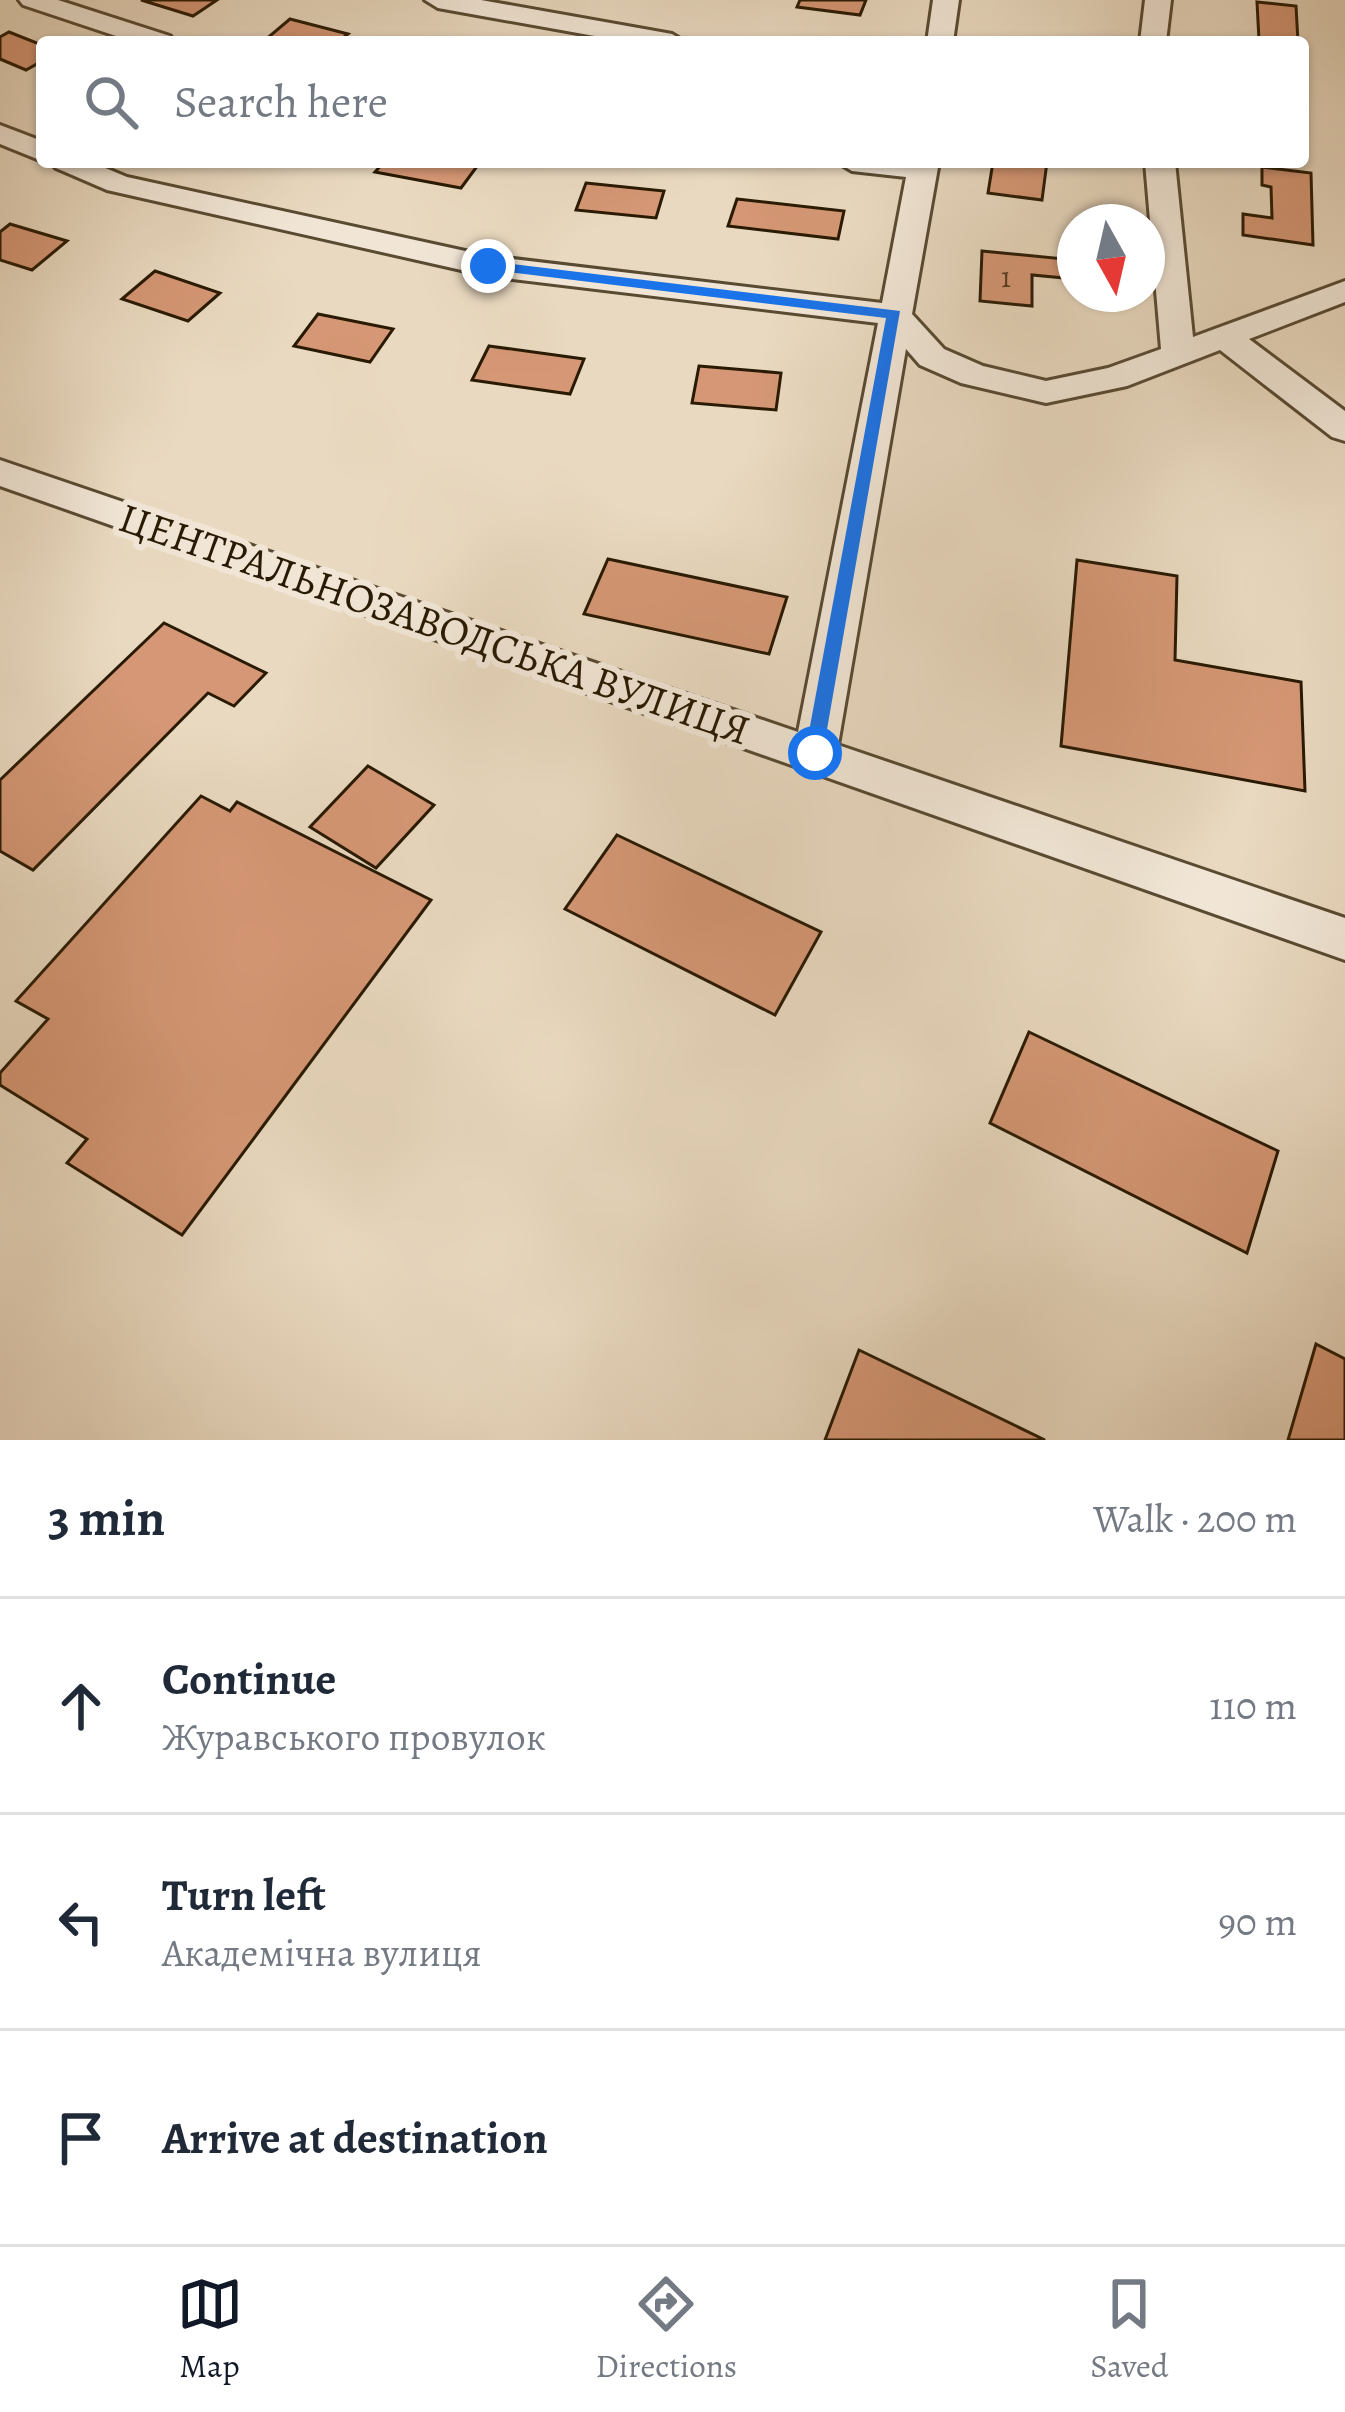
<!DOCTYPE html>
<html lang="en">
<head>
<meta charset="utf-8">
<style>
  :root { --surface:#fff; --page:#f2f2f3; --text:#1f2937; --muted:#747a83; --line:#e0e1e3; --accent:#111827 }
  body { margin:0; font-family:Alegreya,serif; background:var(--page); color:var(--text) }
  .compass { position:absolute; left:1057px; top:204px; width:108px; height:108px; border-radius:50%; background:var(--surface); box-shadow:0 3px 9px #0004; rotate:172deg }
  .stop { position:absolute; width:36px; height:36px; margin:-27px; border:9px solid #1a73e8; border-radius:50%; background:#fff }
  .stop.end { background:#1a73e8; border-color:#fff; box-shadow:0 3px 12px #0008 }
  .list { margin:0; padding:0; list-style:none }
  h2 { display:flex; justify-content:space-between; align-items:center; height:156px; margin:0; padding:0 48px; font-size:51px }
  h2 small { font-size:39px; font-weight:400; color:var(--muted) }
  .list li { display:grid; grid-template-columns:78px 1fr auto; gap:36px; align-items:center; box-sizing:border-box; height:216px; padding:0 48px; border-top:3px solid var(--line) }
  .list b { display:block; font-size:45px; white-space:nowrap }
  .list p { margin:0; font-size:39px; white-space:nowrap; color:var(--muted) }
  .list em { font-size:39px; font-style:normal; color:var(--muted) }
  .icon { flex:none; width:66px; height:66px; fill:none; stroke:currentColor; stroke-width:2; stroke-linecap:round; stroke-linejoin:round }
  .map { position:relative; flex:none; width:1345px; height:1440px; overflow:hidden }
  .search { position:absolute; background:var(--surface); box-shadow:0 3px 9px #0004; left:36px; right:36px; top:36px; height:132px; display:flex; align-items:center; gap:30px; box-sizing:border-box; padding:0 42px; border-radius:12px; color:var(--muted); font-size:45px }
  .sheet { height:804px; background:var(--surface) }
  nav { display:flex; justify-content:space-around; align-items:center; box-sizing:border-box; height:168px; border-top:3px solid var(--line); background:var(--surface); font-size:33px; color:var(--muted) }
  nav a { display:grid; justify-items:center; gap:6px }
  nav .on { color:var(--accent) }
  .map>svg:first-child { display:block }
</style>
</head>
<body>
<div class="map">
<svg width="1345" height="1440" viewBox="0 0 1345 1440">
  <rect width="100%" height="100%" fill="#e9d9c0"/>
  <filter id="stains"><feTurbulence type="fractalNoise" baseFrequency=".00167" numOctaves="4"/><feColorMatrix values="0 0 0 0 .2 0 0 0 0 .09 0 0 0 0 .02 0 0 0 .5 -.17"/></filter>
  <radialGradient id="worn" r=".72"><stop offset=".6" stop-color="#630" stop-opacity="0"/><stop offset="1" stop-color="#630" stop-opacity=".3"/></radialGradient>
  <g fill="#d59775" stroke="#291a03" stroke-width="3">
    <path d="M 141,0 L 217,0 L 193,16 Z"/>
    <path d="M 800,0 L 866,0 L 860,15 L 797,7 Z"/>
    <path d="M 1257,2 L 1296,6 L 1298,42 L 1259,40 Z"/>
    <path d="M 290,19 L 348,34 L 338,42 L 265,40 Z"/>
    <path d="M 9,32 L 42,45 L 42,61 L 26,70 L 0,59 L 0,37 Z"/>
    <path d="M 384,162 L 461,162 L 478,165 L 461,188 L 375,172 Z"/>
    <path d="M 993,162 L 1047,162 L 1042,200 L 988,193 Z"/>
    <path d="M 1262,167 L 1311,173 L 1313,245 L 1243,235 L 1243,214 L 1272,218 L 1271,187 L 1262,185 Z"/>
    <path d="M 586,183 L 664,191 L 656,218 L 576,210 Z"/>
    <path d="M 737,199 L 844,211 L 838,239 L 728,226 Z"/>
    <path d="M 10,224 L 67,241 L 32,270 L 0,260 L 0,232 Z"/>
    <path d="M 982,251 L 1075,260 L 1075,279 L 1032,275 L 1032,306 L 980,301 Z"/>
    <path d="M 155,271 L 220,293 L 188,321 L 122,299 Z"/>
    <path d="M 318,314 L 393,329 L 370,362 L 294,346 Z"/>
    <path d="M 489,346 L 584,359 L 570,394 L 472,380 Z"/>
    <path d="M 699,366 L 781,373 L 776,410 L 692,403 Z"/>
    <path d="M 608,559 L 787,597 L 769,654 L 584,614 Z"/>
    <path d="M 1077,560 L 1177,576 L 1175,660 L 1301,682 L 1305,791 L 1061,746 Z"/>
    <path d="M 164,623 L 266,673 L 234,706 L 208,693 L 33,870 L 0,851 L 0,780 Z"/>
    <path d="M 368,766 L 434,805 L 376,868 L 310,827 Z"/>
    <path d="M 201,796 L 230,811 L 237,802 L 431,900 L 182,1235 L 67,1163 L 87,1139 L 0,1085 L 0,1073 L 48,1019 L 16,1001 Z"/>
    <path d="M 617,835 L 821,932 L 775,1015 L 565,909 Z"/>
    <path d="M 1029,1032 L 1278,1151 L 1247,1253 L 990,1123 Z"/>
    <path d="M 1316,1344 L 1345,1359 L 1345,1440 L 1288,1440 Z"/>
    <path d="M 859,1350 L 1045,1440 L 825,1440 Z"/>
  </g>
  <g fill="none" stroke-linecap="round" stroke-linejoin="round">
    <g stroke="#594a32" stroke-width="6">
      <g id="minor">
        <path d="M 19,0 L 58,0 L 170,36 L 174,42 L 134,42 L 23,5 Z"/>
        <path d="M 425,0 L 481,0 L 672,34 L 685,42 L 628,42 L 438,8 Z"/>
        <path d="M 933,0 L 959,0 L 953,42 L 927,42 Z"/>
        <path d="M 1145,0 L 1171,0 L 1166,42 L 1140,42 Z"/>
        <path d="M 0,125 L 42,141 L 42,161 L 0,144 Z"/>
        <path d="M 51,162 L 91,162 L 127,177 L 488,256 L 882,303 L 906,177 L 852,171 L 837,162 L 939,162 L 912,314 L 944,349 L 983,366 L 1046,381 L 1108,368 L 1161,349 L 1145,162 L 1175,162 L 1193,337 L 1345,281 L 1345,302 L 1249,339 L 1345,411 L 1345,441 L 1332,437 L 1220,350 L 1127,386 L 1046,403 L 961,383 L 920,365 L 906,349 L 838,745 L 1345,918 L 1345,960 L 0,486 L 0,460 L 798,732 L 878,323 L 488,276 L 107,190 L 56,168 Z"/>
      </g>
    </g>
    <use href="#minor" fill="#f1e6d6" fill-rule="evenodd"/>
  </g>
  <path fill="#1a73e8" d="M 488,261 L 900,311 L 822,758 L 808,758 L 805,753 L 886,318 L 483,269 Z"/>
  <g text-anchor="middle" stroke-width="12" stroke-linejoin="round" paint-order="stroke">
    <g font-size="30" fill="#543920">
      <text x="1006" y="287">1</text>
    </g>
    <g font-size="42" fill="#291a03" stroke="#f1e6d6">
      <text transform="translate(435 623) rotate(19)" y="15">ЦЕНТРАЛЬНОЗАВОДСЬКА ВУЛИЦЯ</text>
    </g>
  </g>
  <rect width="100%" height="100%" filter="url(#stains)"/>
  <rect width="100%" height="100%" fill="url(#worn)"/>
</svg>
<svg class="compass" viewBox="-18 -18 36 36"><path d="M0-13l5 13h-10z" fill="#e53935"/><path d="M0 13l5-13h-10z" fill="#747a83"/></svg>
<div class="stop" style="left:815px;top:753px"></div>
<div class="stop end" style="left:488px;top:266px"></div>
<div class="search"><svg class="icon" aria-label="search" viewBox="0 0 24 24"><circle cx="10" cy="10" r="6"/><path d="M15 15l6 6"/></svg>Search here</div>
</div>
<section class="sheet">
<h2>3 min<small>Walk · 200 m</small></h2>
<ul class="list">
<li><svg class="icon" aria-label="ahead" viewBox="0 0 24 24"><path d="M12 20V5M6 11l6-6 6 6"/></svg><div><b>Continue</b><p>Журавського провулок</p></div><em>110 m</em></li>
<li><svg class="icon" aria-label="left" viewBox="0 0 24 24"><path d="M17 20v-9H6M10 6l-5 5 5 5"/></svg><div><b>Turn left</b><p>Академічна вулиця</p></div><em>90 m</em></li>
<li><svg class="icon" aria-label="arrive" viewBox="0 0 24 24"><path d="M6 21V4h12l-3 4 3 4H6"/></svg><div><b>Arrive at destination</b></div></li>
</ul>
</section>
<nav>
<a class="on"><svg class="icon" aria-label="map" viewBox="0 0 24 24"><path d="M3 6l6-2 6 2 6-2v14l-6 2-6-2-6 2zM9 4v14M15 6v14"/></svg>Map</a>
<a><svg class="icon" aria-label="directions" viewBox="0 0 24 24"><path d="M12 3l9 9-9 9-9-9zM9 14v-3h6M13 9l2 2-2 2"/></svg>Directions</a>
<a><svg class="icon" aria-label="saved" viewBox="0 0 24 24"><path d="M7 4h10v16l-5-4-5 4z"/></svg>Saved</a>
</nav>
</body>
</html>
